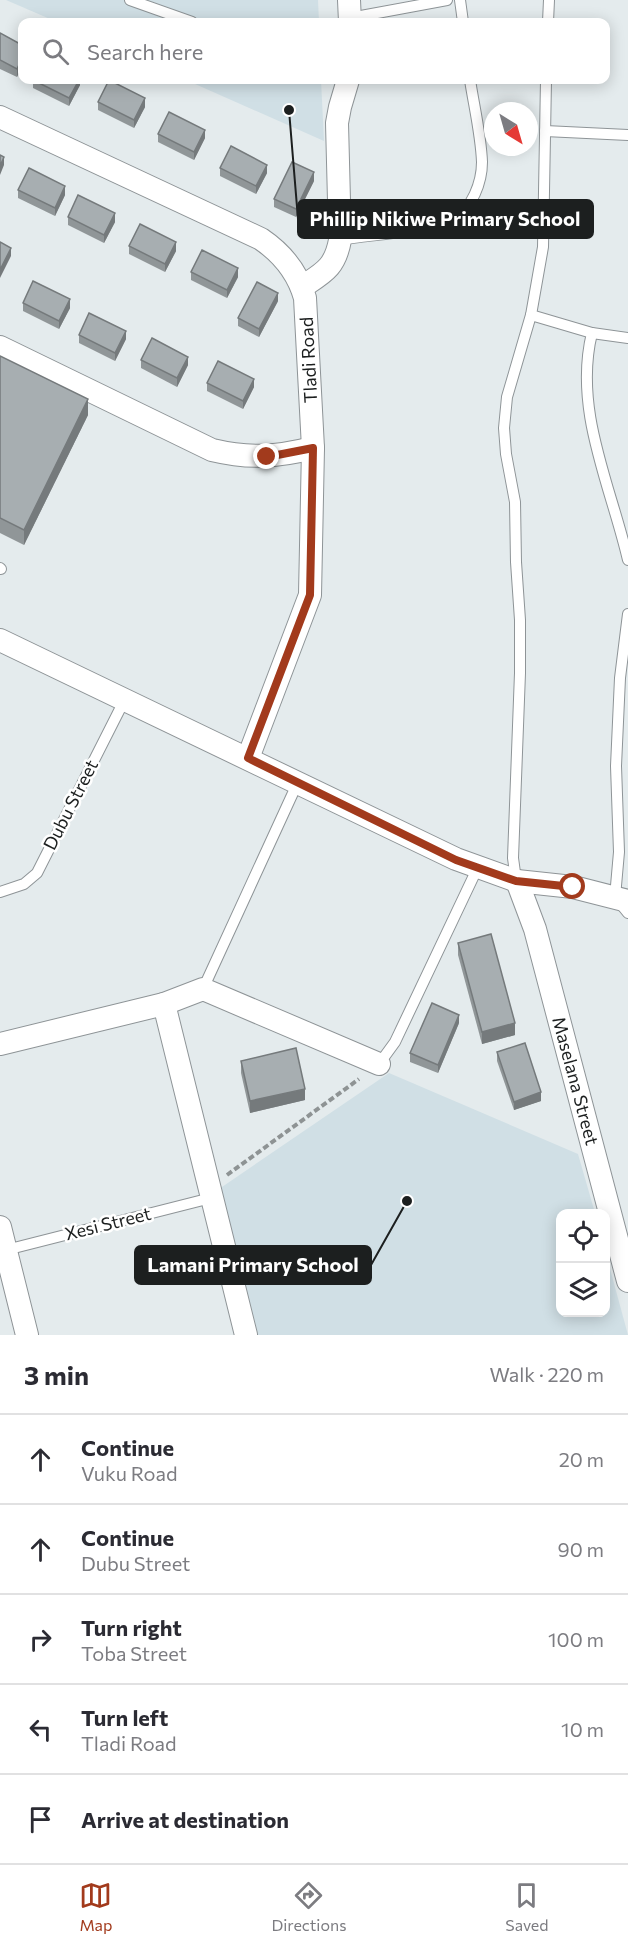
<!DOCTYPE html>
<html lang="en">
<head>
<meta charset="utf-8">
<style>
  :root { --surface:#fff; --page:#f2f2f3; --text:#2b2b33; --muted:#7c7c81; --line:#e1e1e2; --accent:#a23a1c }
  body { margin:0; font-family:Commissioner,sans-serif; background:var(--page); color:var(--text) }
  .controls { position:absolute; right:18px; bottom:18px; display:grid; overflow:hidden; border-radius:12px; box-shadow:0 3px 15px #0003 }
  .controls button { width:54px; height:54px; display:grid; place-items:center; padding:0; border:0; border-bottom:2px solid var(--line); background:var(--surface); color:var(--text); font:30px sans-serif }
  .compass { position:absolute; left:484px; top:102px; width:54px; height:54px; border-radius:50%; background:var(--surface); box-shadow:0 3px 15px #0003; rotate:143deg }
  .stop { position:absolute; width:18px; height:18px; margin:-14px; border:4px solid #a23a1c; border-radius:50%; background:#fff }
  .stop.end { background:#a23a1c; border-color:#fff; box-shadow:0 2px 6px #0008 }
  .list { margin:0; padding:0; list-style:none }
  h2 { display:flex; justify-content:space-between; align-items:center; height:78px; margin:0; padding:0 24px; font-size:26px }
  h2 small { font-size:20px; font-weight:400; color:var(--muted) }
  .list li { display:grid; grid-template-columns:39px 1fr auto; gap:18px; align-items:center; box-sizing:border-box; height:90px; padding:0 24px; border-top:2px solid var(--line) }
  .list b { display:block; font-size:22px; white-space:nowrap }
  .list p { margin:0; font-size:20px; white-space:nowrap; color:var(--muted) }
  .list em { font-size:20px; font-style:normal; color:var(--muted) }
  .icon { flex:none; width:33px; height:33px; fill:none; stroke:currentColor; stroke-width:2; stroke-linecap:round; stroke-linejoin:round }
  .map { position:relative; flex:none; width:628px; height:1335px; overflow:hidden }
  .search { position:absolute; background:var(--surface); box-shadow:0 3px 15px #0003; left:18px; right:18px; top:18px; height:66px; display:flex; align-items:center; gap:15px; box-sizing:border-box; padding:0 21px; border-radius:12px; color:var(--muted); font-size:22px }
  .sheet { height:528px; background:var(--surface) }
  nav { display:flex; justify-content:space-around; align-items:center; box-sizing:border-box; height:84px; border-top:2px solid var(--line); background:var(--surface); font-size:16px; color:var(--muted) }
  nav a { display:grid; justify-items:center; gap:3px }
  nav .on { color:var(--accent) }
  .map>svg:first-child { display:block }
</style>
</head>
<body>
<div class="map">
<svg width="628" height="1335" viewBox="0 0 628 1335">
  <rect width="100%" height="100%" fill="#e4ebed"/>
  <g fill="#d0dfe5">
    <path d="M 6,0 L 318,0 L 319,22 L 57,22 Z"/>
    <path d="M 186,80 L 321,80 L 324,141 Z"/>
    <path d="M 389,1073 L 578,1154 L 595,1213 L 560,1214 L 560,1312 L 606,1312 L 606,1254 L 628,1335 L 254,1335 L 219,1189 Z"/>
  </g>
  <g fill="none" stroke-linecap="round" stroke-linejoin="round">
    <g stroke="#8e9497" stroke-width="12">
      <g id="lane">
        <path d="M 130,0 L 192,22"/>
        <path d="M 460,0 L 463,22"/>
        <path d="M 350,18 L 447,0"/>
        <path d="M 548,22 L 549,0"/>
        <path d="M 545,131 L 628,135"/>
        <path d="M 340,240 C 373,234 424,233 454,218 C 472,209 482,182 482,162 C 481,135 474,106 470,80"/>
        <path d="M 531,315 L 592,333 L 628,338"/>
        <path d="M 592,333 C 573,410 611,486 628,560"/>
        <path d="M 0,568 L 1,569"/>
        <path d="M 628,614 L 620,678 L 616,766 L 619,852 L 615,897 L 628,913"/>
        <path d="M 516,880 L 513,858 L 520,673 L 520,620 L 516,562 L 515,502 L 506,454 L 504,428 L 507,397 L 531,315 L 543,247 L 546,80"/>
        <path d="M 0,892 L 24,884 L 37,873 L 125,699"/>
        <path d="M 203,989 L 298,782"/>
        <path d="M 379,1064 L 395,1042 L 478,867"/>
        <path d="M 6,1250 L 211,1198"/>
      </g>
    </g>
    <g stroke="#8e9497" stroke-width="24">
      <g id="street">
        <path d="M 349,0 L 350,22"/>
        <path d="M 0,117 L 261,239 C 283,254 298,273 305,298 L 313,448 L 310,595 L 248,758"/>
        <path d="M 302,287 C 323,273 335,268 340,240 L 337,123 L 340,107 L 348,80"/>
        <path d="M 0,347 L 212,450 C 250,459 276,457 313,448"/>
        <path d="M 0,640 L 456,859 L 517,881 L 573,887 L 628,901"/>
        <path d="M 517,881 L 535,929 L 628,1281"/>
        <path d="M 164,1004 L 246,1335"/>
        <path d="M 0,1044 L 164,1004 L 203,989 L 379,1064"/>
        <path d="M 0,1227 L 27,1335"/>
      </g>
    </g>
    <path stroke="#8e9394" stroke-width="4" stroke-dasharray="6 3" stroke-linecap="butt" d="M 227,1175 L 359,1079"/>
    <use href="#lane" stroke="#fff" stroke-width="10"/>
    <use href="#street" stroke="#fff" stroke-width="22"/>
  </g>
  <g fill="#909698">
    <path d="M 0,33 L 22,45 L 22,66 L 17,77 L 0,69 Z"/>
    <path d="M 33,80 L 80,80 L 80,85 L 69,106 L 33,88 Z"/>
    <path d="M 98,102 L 145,107 L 134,128 L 98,110 Z"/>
    <path d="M 158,134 L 205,138 L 194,160 L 158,142 Z"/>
    <path d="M 220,168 L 267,173 L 256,194 L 220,176 Z"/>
    <path d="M 314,181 L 296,217 L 274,207 L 274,199 Z"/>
    <path d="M 18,190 L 65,195 L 55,216 L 18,198 Z"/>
    <path d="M 68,217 L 115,222 L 104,243 L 68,225 Z"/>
    <path d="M 129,246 L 176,251 L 165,272 L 129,254 Z"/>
    <path d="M 191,272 L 238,277 L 227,298 L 191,280 Z"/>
    <path d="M 278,301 L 259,337 L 238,326 L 238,318 Z"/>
    <path d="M 23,303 L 70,308 L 59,329 L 23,311 Z"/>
    <path d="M 79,335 L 126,339 L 115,361 L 79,343 Z"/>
    <path d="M 0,356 L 88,415 L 24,545 L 0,533 Z"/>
    <path d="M 141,360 L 188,365 L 177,387 L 141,368 Z"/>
    <path d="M 207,383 L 254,387 L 243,409 L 207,391 Z"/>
    <path d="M 458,943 L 515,1035 L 482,1044 L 458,955 Z"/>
    <path d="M 459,1023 L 438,1073 L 410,1062 L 410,1053 Z"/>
    <path d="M 497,1052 L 541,1101 L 514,1110 L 497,1061 Z"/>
    <path d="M 241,1061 L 305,1100 L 250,1113 L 241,1073 Z"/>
  </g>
  <g fill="#757a7c">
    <path d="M 22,58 L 22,66 L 17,77 L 17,69 Z"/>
    <path d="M 79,80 L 80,80 L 80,85 L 69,106 L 69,98 Z"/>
    <path d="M 145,98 L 145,107 L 134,128 L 134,120 Z"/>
    <path d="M 205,130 L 205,138 L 194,160 L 194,152 Z"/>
    <path d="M 4,157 L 4,165 L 0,175 L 0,166 Z"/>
    <path d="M 267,165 L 267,173 L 256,194 L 256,186 Z"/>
    <path d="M 314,172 L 314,181 L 296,217 L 296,209 Z"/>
    <path d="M 65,186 L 65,195 L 55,216 L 55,208 Z"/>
    <path d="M 115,213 L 115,222 L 104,243 L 104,235 Z"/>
    <path d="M 176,242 L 176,251 L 165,272 L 165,264 Z"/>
    <path d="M 11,248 L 11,256 L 0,278 L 0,270 Z"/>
    <path d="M 238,268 L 238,277 L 227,298 L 227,290 Z"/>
    <path d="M 278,293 L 278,301 L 259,337 L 259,329 Z"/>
    <path d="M 70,299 L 70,308 L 59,329 L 59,321 Z"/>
    <path d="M 126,331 L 126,339 L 115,361 L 115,353 Z"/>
    <path d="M 188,357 L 188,365 L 177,387 L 177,378 Z"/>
    <path d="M 254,379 L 254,387 L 243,409 L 243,401 Z"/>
    <path d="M 88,399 L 88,415 L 24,545 L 24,530 Z"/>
    <path d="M 459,1015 L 459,1023 L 438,1073 L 438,1065 Z"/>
    <path d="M 515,1023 L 515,1035 L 482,1044 L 482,1032 Z"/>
    <path d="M 305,1089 L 305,1100 L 250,1113 L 250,1101 Z"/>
    <path d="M 541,1092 L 541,1101 L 514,1110 L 514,1102 Z"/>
  </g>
  <g fill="#a7aeb1" stroke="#757a7c" stroke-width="1.5">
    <path d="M 0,33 L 22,45 L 22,58 L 17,69 L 0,60 Z"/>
    <path d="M 33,80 L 79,80 L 69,98 Z"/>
    <path d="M 109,80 L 145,98 L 134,120 L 98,102 Z"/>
    <path d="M 169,112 L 205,130 L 194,152 L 158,134 Z"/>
    <path d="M 231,146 L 267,165 L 256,186 L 220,168 Z"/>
    <path d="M 0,155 L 4,157 L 0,166 Z"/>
    <path d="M 292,162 L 314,172 L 296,209 L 274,199 Z"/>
    <path d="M 29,168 L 65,186 L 55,208 L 18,190 Z"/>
    <path d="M 78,195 L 115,213 L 104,235 L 68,217 Z"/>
    <path d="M 140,224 L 176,242 L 165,264 L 129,246 Z"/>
    <path d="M 0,242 L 11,248 L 0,270 Z"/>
    <path d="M 202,250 L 238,268 L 227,290 L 191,272 Z"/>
    <path d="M 33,281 L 70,299 L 59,321 L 23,303 Z"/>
    <path d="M 257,282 L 278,293 L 259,329 L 238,318 Z"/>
    <path d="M 89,313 L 126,331 L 115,353 L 79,335 Z"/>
    <path d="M 152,338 L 188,357 L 177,378 L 141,360 Z"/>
    <path d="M 0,356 L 88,399 L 24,530 L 0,518 Z"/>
    <path d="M 218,361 L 254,379 L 243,401 L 207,383 Z"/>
    <path d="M 491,934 L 515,1023 L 482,1032 L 458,943 Z"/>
    <path d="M 432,1003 L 459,1015 L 438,1065 L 410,1053 Z"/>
    <path d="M 525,1043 L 541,1092 L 514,1102 L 497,1052 Z"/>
    <path d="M 296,1048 L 305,1089 L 250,1101 L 241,1061 Z"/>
  </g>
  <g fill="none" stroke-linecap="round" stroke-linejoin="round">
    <path stroke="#a23a1c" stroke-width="8" d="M 267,457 L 313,448 L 310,595 L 248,758 L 456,860 L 516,881 L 573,887"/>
  </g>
  <g text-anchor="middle" stroke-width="5" stroke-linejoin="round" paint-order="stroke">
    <g font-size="18" fill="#1c1f1f" stroke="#fff">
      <text transform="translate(309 360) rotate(-93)" y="6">Tladi Road</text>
      <text transform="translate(71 805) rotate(-63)" y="6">Dubu Street</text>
      <text transform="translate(575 1081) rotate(75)" y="6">Maselana Street</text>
      <text transform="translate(108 1224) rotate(-14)" y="6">Xesi Street</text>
    </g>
  </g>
  <path fill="none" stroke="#1c1f1f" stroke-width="2" d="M289 110L298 219M407 1201L371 1265"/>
  <g fill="#1c1f1f" stroke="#fff" stroke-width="2">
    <circle cx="289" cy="110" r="6"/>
    <circle cx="407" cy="1201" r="6"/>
  </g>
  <g fill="#1c1f1f" stroke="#1c1f1f" stroke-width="2">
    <rect x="298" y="200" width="295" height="38" rx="6"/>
    <rect x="135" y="1246" width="236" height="38" rx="6"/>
  </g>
  <g font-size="20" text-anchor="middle" font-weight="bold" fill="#fff">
    <text x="445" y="226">Phillip Nikiwe Primary School</text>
    <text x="253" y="1272">Lamani Primary School</text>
  </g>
</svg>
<div class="controls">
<button><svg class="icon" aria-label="locate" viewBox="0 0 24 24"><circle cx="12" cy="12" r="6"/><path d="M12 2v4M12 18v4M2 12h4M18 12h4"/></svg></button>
<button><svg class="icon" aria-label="layers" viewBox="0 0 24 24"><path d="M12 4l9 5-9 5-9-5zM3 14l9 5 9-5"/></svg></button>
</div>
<svg class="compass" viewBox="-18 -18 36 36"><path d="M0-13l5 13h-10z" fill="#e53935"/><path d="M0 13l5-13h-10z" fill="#7c7c81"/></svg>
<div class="stop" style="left:573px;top:887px"></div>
<div class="stop end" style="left:267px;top:457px"></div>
<div class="search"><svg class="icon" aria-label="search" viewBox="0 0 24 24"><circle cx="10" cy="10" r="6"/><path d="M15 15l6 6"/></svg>Search here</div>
</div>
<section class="sheet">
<h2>3 min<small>Walk · 220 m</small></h2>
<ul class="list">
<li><svg class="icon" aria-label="ahead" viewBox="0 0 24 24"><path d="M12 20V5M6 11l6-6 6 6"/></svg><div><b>Continue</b><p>Vuku Road</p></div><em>20 m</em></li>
<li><svg class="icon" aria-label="ahead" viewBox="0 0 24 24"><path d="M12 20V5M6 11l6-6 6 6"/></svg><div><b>Continue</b><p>Dubu Street</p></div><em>90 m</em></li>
<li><svg class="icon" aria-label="right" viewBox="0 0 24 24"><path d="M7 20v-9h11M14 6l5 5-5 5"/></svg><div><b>Turn right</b><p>Toba Street</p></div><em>100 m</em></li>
<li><svg class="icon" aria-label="left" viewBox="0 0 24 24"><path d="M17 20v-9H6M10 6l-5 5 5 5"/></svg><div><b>Turn left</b><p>Tladi Road</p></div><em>10 m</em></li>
<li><svg class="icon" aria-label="arrive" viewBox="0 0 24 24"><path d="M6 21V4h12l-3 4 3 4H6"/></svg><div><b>Arrive at destination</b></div></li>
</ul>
</section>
<nav>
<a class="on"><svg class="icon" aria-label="map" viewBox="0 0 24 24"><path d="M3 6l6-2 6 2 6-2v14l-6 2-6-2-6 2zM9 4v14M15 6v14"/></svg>Map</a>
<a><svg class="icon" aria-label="directions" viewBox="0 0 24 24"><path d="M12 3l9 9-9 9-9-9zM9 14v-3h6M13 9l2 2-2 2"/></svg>Directions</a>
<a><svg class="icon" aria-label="saved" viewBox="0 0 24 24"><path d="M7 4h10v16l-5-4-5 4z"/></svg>Saved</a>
</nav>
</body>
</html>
